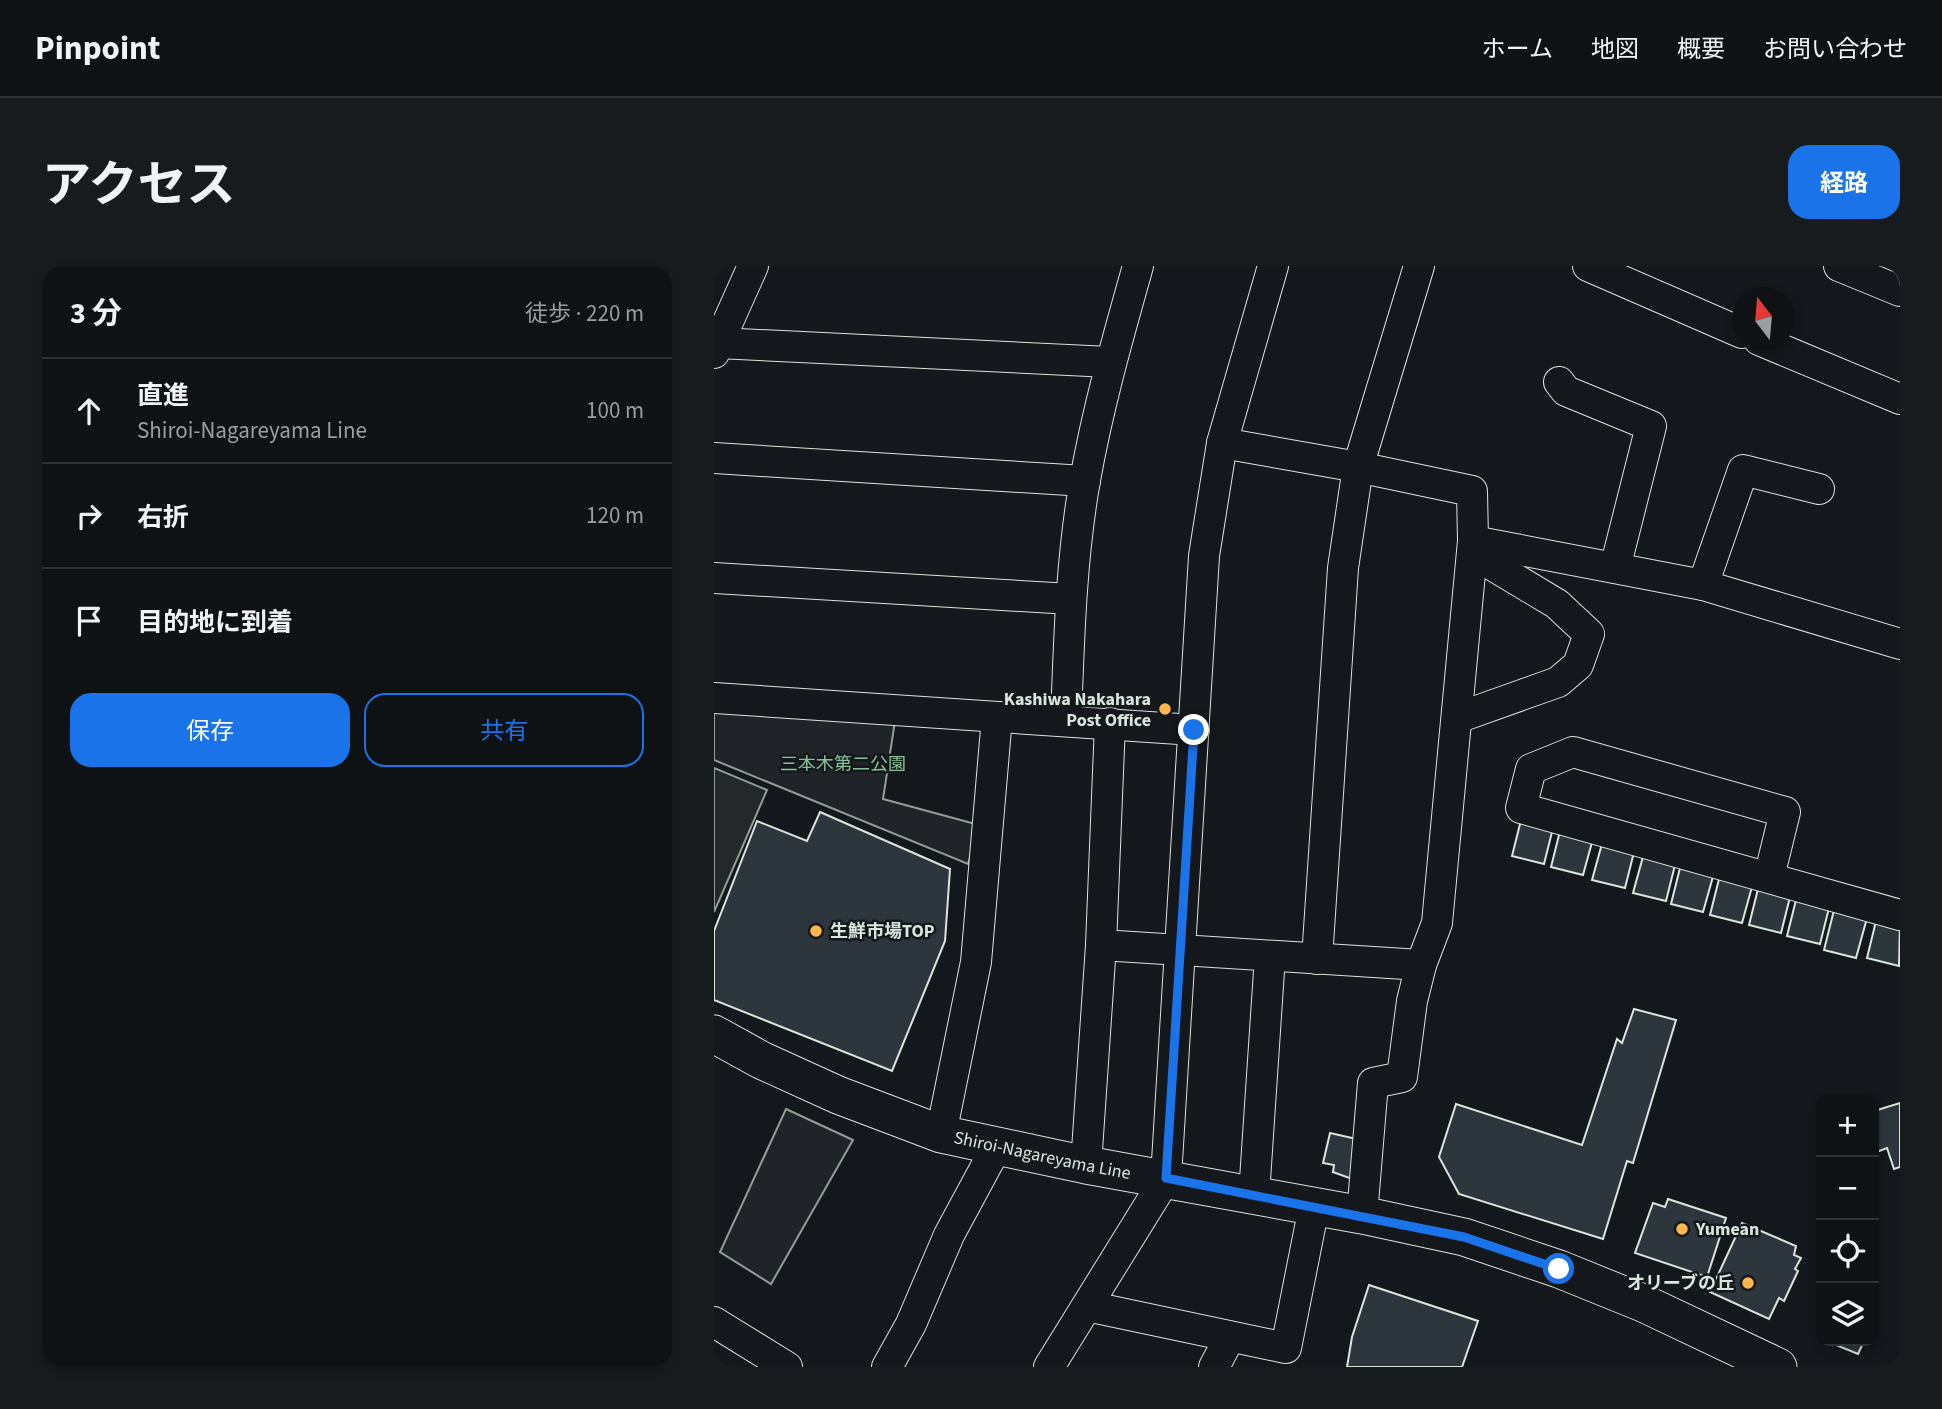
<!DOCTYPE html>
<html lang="ja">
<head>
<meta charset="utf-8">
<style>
  :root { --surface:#0f1215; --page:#181b1e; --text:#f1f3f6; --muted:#9b9ea0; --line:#2f3234; --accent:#1a73e8 }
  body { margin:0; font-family:"Source Sans 3","Noto Sans JP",sans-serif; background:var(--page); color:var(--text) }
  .controls { position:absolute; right:21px; bottom:21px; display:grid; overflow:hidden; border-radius:14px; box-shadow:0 4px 10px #0003 }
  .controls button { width:63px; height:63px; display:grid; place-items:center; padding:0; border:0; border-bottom:2px solid var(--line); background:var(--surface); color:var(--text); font:35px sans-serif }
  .compass { position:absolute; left:1018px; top:21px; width:63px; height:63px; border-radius:50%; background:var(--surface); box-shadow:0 4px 10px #0003; rotate:344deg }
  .stop { position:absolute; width:21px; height:21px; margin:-16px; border:5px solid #1a73e8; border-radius:50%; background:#fff }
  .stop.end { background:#1a73e8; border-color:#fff; box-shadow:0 2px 7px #0008 }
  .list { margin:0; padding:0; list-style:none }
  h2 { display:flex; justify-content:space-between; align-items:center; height:91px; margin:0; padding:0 28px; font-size:30px }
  h2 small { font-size:23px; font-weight:400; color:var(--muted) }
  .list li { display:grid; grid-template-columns:46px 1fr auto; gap:21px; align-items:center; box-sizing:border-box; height:105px; padding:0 28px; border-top:2px solid var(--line) }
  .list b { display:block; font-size:26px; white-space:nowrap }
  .list p { margin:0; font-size:23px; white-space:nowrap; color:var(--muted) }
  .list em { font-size:23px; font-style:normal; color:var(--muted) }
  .actions { display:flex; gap:14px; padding:21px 28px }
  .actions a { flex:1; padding:16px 0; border:2px solid var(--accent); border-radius:21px; text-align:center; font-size:24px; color:var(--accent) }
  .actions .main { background:var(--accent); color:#fff }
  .icon { flex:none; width:38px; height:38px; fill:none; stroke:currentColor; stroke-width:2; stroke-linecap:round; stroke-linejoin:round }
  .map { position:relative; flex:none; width:1186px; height:1101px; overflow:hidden; border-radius:21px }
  header { display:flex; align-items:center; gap:42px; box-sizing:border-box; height:98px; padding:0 35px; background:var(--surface); border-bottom:2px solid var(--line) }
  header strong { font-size:33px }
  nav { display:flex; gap:38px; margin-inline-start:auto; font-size:24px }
  .intro { display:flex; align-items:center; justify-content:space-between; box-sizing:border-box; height:168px; padding:0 42px }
  h1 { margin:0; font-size:49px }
  .button { padding:18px 32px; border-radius:21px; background:var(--accent); color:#fff; font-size:24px; font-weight:700 }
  main { display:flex; gap:42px; padding:0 42px }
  aside { flex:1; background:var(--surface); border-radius:21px; box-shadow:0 4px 10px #0003 }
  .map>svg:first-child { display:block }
</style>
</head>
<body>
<header>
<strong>Pinpoint</strong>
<nav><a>ホーム</a><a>地図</a><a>概要</a><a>お問い合わせ</a></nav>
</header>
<div class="intro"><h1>アクセス</h1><a class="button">経路</a></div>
<main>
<aside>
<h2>3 分<small>徒歩 · 220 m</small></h2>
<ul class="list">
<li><svg class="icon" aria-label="ahead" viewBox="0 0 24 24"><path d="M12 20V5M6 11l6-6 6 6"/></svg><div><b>直進</b><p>Shiroi-Nagareyama Line</p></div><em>100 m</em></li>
<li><svg class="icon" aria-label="right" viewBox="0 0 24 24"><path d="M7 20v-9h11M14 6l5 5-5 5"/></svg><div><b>右折</b></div><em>120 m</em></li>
<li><svg class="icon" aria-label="arrive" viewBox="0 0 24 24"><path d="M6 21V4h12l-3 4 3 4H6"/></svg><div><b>目的地に到着</b></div></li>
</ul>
<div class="actions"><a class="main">保存</a><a>共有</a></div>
</aside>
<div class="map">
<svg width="1186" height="1101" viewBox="0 0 1186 1101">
  <rect width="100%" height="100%" fill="#14181c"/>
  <g fill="#202428" stroke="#939e99" stroke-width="2">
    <path d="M 0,443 L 181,455 L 169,533 L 265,559 L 254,598 L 0,494 Z"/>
    <path d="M 72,843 L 139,874 L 57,1018 L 6,986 Z"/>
  </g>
  <path fill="#24282b" stroke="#939e99" stroke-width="2" d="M 0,502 L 53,524 L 0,646 Z"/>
  <g fill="#2c363c" stroke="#d8e6dc" stroke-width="2">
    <path d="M 106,546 L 236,603 L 231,675 L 178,805 L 0,734 L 0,665 L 43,555 L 93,575 Z"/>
    <path d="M 808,550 L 840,558 L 830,598 L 798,590 Z"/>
    <path d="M 847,561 L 880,569 L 869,609 L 837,601 Z"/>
    <path d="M 889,574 L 921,582 L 911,622 L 878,614 Z"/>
    <path d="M 930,587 L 962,595 L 952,635 L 919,627 Z"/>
    <path d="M 967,598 L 1000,607 L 989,646 L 957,638 Z"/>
    <path d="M 1006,609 L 1039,617 L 1028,657 L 996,649 Z"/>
    <path d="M 1045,619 L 1077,627 L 1067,667 L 1035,659 Z"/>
    <path d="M 1083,630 L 1116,638 L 1106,678 L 1073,670 Z"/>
    <path d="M 1120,644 L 1153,652 L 1142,692 L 1110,684 Z"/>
    <path d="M 1163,651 L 1186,657 L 1185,700 L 1153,692 Z"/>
    <path d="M 920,743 L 962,754 L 919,897 L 913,895 L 889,973 L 745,928 L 725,891 L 742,838 L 868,879 L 903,773 L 908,777 Z"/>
    <path d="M 1186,837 L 1186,901 L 1180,903 L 1173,882 L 1160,887 L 1160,845 Z"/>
    <path d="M 616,867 L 647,874 L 638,913 L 619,906 L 620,899 L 609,897 Z"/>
    <path d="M 954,933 L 1012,952 L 993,1011 L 921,987 L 939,937 L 951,941 Z"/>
    <path d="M 1028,957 L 1082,980 L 1080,989 L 1087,992 L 1081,1003 L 1084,1005 L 1070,1035 L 1065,1032 L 1055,1053 L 996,1026 Z"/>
    <path d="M 655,1019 L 764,1055 L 748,1101 L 633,1101 L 638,1071 Z"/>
    <path d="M 1118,1075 L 1150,1075 L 1144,1088 L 1117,1077 Z"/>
  </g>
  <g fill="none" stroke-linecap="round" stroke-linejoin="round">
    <g stroke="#d8e6dc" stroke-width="32">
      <g id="minor">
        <path d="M 874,0 L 1028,67"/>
        <path d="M 1125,0 L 1186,25"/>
        <path d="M 1045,74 L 1186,133"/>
        <path d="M 4,77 L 396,96"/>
        <path d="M 0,87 L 39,0"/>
        <path d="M 845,116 L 852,125 L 937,160 L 901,302"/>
        <path d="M 508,177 L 644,201 L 758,225 L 759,275 L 723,657 L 707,699 L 698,735 L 688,811 L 659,817 L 648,949"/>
        <path d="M 0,192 L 371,215"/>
        <path d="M 759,275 L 989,319 L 1186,378"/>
        <path d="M 0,312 L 357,333"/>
        <path d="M 989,319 L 1029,204 L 1105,223"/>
        <path d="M 0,432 L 480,464"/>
        <path d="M 743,452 L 844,416 L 864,399 L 875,368 L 843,338 L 758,287"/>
        <path d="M 352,454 C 355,374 357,293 371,214 C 384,141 404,71 424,0"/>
        <path d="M 1055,611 L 1071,546 L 859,486 L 817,503 L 807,542 L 1186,649"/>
        <path d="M 387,679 L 707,699"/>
        <path d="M 603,693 L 629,302 L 644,201 L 705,0"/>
        <path d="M 227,868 L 262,696 L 283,451"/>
        <path d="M 372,899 L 387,679 L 396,457"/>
        <path d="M 540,929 L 556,690"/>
        <path d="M 373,1040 L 572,1082 L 600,941"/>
        <path d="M 0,1056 L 73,1101"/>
        <path d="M 173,1101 L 197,1058 L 235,969 L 283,880"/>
        <path d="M 335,1101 L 452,912 L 490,290 L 508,177 L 559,0"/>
        <path d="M 500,1101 L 516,1071"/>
      </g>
    </g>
    <g stroke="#d8e6dc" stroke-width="39">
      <g id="major">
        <path id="s1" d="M 0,768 L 47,794 L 124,829 L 227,868 L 372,899 L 648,949 L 750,971 L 845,1003 L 929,1037 L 1064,1101"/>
      </g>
    </g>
    <use href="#minor" stroke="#14181c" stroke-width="30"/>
    <use href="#major" stroke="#14181c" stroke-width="37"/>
  </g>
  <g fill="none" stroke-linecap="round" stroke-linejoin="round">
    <path stroke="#1a73e8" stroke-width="9" d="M 480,464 L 452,912 L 750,971 L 845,1003"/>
  </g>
  <g fill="#ffb74d" stroke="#14181c" stroke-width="2.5">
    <circle cx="451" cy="443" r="7"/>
    <circle cx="102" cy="665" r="7"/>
    <circle cx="968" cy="963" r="7"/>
    <circle cx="1034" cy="1017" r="7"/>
  </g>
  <g text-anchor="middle" stroke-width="5" stroke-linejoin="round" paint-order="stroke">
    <g font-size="18" font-weight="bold" fill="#d8e6dc" stroke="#14181c" text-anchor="end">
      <text x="437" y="439">Kashiwa Nakahara<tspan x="437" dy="21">Post Office</tspan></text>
      <text x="116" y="671" text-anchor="start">生鮮市場TOP</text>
      <text x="982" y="969" text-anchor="start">Yumean</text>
      <text x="1020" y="1023">オリーブの丘</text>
    </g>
    <g font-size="18" fill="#8ac095" stroke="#14181c">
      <text x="129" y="504">三本木第二公園</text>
    </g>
    <g font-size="18" fill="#d8e6dc" stroke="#14181c">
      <text dy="6" stroke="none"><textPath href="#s1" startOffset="352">Shiroi-Nagareyama Line</textPath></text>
    </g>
  </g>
</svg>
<div class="controls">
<button>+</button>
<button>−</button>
<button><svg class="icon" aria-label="locate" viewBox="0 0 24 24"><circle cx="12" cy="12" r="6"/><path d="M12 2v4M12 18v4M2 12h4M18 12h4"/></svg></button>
<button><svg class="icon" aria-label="layers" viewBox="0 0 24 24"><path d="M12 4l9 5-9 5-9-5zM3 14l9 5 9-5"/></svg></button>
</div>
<svg class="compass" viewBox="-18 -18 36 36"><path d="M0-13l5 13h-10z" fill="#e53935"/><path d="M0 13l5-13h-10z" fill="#9b9ea0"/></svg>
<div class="stop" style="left:845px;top:1003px"></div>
<div class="stop end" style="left:480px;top:464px"></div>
</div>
</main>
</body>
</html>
